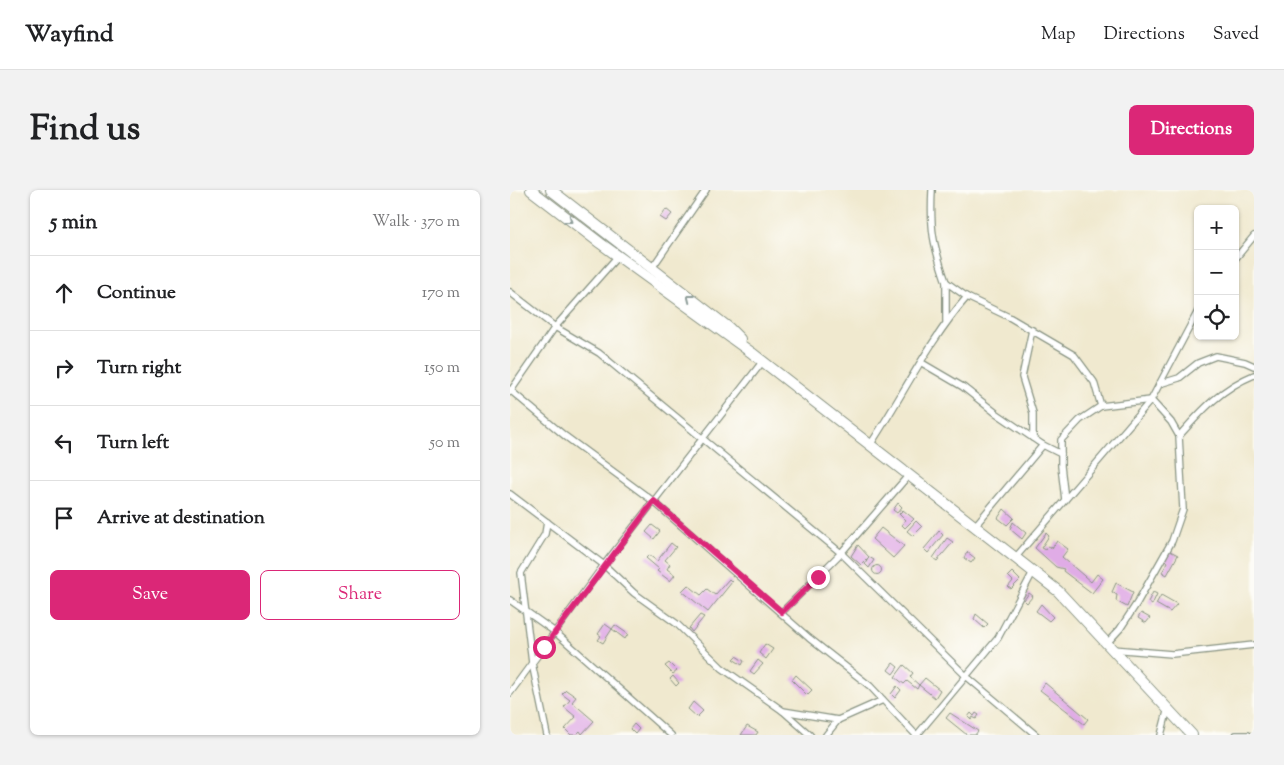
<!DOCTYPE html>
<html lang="en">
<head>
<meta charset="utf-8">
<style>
  :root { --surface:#fff; --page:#f2f2f2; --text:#202124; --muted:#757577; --line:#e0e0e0; --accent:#db2777 }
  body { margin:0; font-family:"Sorts Mill Goudy",serif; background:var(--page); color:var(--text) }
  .controls { position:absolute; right:15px; top:15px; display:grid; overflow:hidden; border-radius:8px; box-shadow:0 1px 4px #0004 }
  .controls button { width:45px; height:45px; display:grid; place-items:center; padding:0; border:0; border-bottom:1px solid var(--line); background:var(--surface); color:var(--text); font:25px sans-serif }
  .stop { position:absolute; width:15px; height:15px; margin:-11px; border:4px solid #db2777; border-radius:50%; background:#fff }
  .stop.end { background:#db2777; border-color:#fff; box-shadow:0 1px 5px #0008 }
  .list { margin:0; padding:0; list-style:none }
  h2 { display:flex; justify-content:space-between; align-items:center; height:65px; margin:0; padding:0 20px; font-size:21px }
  h2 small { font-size:16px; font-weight:400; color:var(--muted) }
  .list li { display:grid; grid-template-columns:32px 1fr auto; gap:15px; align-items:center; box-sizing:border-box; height:75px; padding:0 20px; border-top:1px solid var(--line) }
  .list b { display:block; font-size:19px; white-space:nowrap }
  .list em { font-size:16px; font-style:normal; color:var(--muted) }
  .actions { display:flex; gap:10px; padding:15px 20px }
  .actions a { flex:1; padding:11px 0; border:1px solid var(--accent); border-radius:8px; text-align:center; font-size:18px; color:var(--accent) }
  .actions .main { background:var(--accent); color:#fff }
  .icon { flex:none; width:28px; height:28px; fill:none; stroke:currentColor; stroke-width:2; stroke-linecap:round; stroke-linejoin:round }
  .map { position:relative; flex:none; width:744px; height:545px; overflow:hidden; border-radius:8px }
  header { display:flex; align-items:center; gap:30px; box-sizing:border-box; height:70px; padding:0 25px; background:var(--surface); border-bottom:1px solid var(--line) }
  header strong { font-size:24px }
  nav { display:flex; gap:28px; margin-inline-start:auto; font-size:18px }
  .intro { display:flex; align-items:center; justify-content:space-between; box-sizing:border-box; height:120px; padding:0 30px }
  h1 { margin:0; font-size:35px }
  .button { padding:12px 22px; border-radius:8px; background:var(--accent); color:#fff; font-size:18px; font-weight:700 }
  main { display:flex; gap:30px; padding:0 30px }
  aside { flex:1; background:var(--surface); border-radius:8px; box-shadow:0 1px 4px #0004 }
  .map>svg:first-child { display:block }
</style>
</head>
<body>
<header>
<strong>Wayfind</strong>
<nav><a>Map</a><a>Directions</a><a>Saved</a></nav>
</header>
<div class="intro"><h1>Find us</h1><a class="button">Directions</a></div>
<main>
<aside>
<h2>5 min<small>Walk · 370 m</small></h2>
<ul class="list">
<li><svg class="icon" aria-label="ahead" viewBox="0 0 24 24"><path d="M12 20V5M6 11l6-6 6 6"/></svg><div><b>Continue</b></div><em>170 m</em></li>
<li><svg class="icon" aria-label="right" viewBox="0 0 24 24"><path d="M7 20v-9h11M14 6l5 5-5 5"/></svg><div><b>Turn right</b></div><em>150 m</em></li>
<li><svg class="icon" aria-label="left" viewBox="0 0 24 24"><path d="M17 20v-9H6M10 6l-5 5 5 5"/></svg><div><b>Turn left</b></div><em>50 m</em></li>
<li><svg class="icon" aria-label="arrive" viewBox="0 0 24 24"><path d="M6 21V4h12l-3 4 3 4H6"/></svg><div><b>Arrive at destination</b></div></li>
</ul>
<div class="actions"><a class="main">Save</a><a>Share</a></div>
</aside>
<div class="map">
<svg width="744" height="545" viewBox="0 0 744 545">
  <rect width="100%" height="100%" fill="#fdfcf7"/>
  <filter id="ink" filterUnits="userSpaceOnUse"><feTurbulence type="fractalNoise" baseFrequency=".02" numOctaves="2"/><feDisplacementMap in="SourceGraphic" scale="10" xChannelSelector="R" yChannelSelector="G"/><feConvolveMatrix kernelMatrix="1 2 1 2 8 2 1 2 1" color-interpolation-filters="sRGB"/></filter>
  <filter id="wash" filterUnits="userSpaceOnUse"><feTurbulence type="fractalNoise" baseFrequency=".0096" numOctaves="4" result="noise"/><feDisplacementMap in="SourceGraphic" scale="20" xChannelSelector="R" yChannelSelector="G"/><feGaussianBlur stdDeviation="1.12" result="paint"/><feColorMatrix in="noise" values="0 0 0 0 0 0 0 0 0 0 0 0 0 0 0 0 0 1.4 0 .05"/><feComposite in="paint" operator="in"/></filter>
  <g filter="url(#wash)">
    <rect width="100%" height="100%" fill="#f0e9cf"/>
    <g id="blocks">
      <g fill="#e0ace6">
        <path d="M 156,19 L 162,24 L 156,31 L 150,27 Z"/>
        <path d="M 388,313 L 392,317 L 387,323 L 383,320 Z"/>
        <path d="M 494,319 L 504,328 L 497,335 L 488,328 Z"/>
        <path d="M 393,320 L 404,329 L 395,338 L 392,335 L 395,330 L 389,324 Z"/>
        <path d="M 406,331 L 412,337 L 403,346 L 397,341 Z"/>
        <path d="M 503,332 L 516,343 L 512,349 L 500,339 Z"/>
        <path d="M 142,335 L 150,341 L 144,349 L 136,342 Z"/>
        <path d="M 371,338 L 394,356 L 383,368 L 362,349 Z"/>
        <path d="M 429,341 L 433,345 L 418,363 L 414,359 Z"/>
        <path d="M 536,343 L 539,346 L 531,358 L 535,360 L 538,356 L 542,358 L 547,351 L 558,359 L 552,367 L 581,392 L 587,384 L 593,389 L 582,403 L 553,381 L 554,379 L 546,377 L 525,358 Z"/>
        <path d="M 437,348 L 443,352 L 427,371 L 423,368 Z"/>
        <path d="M 161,353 L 166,357 L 155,370 L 160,374 L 157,379 L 165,385 L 160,391 L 147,381 L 149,379 L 136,368 L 139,365 L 147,371 Z"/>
        <path d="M 348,355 L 359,367 L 351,375 L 341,366 Z"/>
        <path d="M 660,361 L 668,365 L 657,385 L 652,382 L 658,372 L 655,370 Z"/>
        <path d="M 457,362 L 465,368 L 461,373 L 454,368 Z"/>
        <path d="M 359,367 L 364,370 L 359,378 L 355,374 Z"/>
        <circle cx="367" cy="380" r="4.5"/>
        <path d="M 502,382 L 510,390 L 501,399 L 498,397 L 503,391 L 498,386 Z"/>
        <path d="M 219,389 L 222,392 L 198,422 L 172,401 L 178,395 L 191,405 L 197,399 L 205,405 Z"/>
        <path d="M 606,393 L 623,402 L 617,417 L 606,411 L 607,405 L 602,402 Z"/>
        <path d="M 643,402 L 647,404 L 642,415 L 638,412 Z"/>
        <path d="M 519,403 L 523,406 L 517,413 L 514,410 Z"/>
        <path d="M 651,405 L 667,414 L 660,422 L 646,414 Z"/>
        <path d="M 531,414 L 543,427 L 539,431 L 526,421 Z"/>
        <path d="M 631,423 L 640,428 L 636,433 L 628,428 Z"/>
        <path d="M 466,424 L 478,434 L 474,438 L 464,429 Z"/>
        <path d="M 190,425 L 194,427 L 182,442 L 179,438 Z"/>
        <path d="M 95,434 L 102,439 L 105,435 L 118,444 L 115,449 L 102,439 L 93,453 L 88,450 L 91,446 L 88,444 Z"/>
        <path d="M 255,454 L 263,459 L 256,469 L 249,463 Z"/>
        <path d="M 226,466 L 234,471 L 232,475 L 223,469 Z"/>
        <path d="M 248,470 L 253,474 L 244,484 L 240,481 Z"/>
        <path d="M 159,473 L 167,481 L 163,484 L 155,476 Z"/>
        <path d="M 383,473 L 388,477 L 383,484 L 378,480 Z"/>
        <path d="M 394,475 L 403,483 L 400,487 L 409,495 L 407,499 L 397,491 L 394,494 L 385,487 Z"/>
        <path d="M 286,485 L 302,500 L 297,505 L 282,490 Z"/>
        <path d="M 163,486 L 169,493 L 166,496 L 160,489 Z"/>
        <path d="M 415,488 L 430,500 L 425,508 L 409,495 Z"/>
        <path d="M 535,493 L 578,529 L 574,534 L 530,500 Z"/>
        <path d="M 387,496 L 391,500 L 385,508 L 381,504 Z"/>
        <path d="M 56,500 L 66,507 L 62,512 L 84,531 L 72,544 L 70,541 L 66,545 L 61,545 L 55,539 L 66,527 L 54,517 L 60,510 L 52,504 Z"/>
        <path d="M 183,512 L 193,521 L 187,527 L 178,519 Z"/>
        <path d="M 440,523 L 468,541 L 465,545 L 457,545 L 436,528 Z"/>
        <path d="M 461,523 L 464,526 L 466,523 L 469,525 L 466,529 L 463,527 L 461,530 L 458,527 Z"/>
        <path d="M 124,534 L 129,539 L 125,544 L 120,539 Z"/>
        <path d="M 237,536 L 248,542 L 246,545 L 231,545 Z"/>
      </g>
    </g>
  </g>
  <g filter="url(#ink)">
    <use href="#blocks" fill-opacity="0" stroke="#889382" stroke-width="1"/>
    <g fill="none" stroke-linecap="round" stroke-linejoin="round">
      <g stroke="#889382" stroke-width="8">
        <g id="minor">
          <path d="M 422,0 C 420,40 423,54 436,92"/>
          <path d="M 725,69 L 744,46"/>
          <path d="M 142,78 L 196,0"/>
          <path d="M 0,102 L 45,137 L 89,163 L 331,363 L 398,286"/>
          <path d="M 436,131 L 436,92 L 457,107"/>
          <path d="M 522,140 L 512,187 L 523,223 L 523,248"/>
          <path d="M 412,173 L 453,197 L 486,223 L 533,255 L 551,264"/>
          <path d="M 649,194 L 669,188 L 688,173 L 706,166 L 735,172 L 744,176"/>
          <path d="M 0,200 L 55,246 L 143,311 L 299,448 L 360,496 L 406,545"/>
          <path d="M 0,202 L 45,137 L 108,66"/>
          <path d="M 669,246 C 692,220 712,198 744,185"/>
          <path d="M 360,255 C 392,207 419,150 457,107 L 499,127 L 564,165 L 584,192 L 591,216"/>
          <path d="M 0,304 L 94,375 L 124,403 L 167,434 L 212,478 L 273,521 L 300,545"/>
          <path d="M 555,310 L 551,276 L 551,250 L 570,230 L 591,216 L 641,210 L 661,232 L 669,246 L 673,319 L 662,351 L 627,413 L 610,439 L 597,453"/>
          <path d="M 37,332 L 35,344 L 11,383 L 22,473 L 37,545"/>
          <path d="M 464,337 L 533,255"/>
          <path d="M 505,368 L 641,210 L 688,121"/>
          <path d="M 0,410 L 45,442 L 161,545"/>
          <path d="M 272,422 L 331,363 L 456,486 L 526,545"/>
          <path d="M 602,459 L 662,464 L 744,455"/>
          <path d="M 0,503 L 94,375 L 253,171"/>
          <path d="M 273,521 L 328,530"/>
          <path d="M 316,545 L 328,530 L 373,510"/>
          <path d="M 407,545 L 488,448 L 523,382"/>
          <path d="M 651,545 L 658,518"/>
          <path d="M 726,545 L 738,545"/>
        </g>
      </g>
      <g stroke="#889382" stroke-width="12">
        <g id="trunk">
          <path d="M 21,0 L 90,53 L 242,163 L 548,401 L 682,545"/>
          <path d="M 41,0 L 219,138 L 230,149"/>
        </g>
      </g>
      <use href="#minor" stroke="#fff" stroke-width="5.5"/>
      <use href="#trunk" stroke="#fff" stroke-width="10"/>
    </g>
    <defs><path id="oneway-chevron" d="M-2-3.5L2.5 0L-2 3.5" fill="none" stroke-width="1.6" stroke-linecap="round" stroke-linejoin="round" transform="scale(1.25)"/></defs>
    <g stroke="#8f9e9a">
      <use href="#oneway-chevron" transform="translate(59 30) rotate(38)"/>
      <use href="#oneway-chevron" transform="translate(180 108) rotate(-142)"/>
    </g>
  </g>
  <g fill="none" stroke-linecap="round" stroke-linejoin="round" filter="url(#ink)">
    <path stroke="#db2777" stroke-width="6" d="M 34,457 L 144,311 L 272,422 L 308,387"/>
  </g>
</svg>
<div class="controls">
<button>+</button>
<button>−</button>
<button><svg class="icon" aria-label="locate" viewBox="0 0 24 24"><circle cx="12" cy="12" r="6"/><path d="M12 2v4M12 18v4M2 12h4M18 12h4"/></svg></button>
</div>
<div class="stop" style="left:34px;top:457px"></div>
<div class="stop end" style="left:308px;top:387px"></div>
</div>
</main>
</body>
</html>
